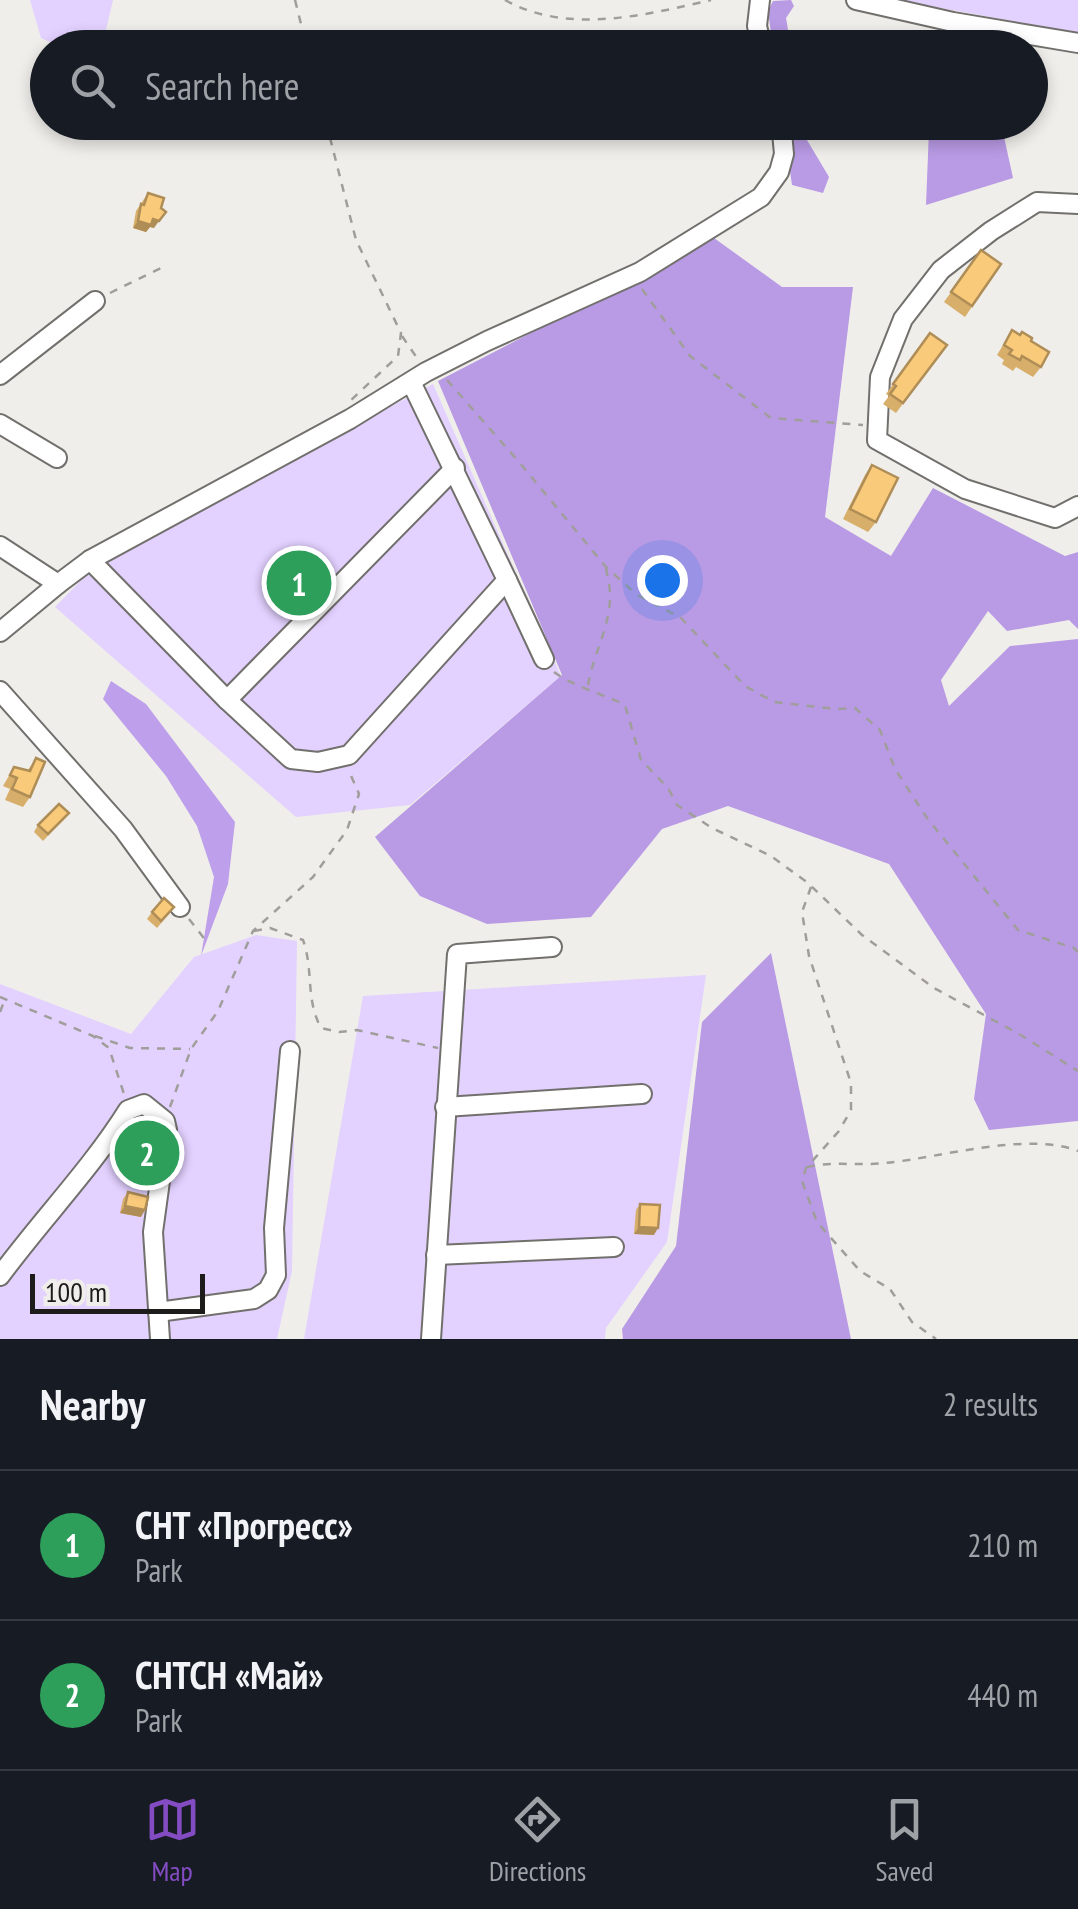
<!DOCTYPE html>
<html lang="en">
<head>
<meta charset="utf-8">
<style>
  :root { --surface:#171b24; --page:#242831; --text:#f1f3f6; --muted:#9ea1a6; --line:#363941; --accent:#844cc3 }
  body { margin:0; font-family:"PT Sans Narrow",sans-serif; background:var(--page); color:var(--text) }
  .scale { position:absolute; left:30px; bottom:25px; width:175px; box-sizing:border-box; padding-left:10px; border:5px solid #1d1c1b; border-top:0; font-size:28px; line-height:35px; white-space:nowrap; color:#1d1c1b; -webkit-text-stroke:8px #f0eeea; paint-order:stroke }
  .you { position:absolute; left:662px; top:580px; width:35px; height:35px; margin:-25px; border:8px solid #fff; border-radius:50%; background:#1a73e8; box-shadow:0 0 0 15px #1a73e833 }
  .badge { display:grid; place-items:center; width:65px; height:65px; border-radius:50%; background:var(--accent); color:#fff; font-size:32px; font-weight:700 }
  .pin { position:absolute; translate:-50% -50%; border:5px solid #fff; box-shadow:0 2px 10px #0006 }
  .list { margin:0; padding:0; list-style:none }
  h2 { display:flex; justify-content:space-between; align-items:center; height:130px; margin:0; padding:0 40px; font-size:42px }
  h2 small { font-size:32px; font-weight:400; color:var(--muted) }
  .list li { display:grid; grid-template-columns:65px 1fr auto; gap:30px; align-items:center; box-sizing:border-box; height:150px; padding:0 40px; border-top:2px solid var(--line) }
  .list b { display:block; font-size:38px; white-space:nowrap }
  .list p { margin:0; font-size:32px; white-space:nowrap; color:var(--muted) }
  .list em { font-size:32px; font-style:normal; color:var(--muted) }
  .icon { flex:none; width:55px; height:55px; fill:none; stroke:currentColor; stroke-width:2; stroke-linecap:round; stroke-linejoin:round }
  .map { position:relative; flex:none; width:1078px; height:1339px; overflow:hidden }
  .search { position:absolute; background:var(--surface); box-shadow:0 5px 15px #0003; left:30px; right:30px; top:30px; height:110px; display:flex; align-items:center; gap:25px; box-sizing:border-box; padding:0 35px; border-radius:55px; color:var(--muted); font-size:38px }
  .sheet { height:430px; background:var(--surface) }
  nav { display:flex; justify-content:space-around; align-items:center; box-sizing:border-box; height:140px; border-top:2px solid var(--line); background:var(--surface); font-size:28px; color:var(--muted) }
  nav a { display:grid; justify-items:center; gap:5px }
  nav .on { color:var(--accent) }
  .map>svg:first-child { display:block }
</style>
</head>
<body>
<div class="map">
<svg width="1078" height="1339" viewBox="0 0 1078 1339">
  <rect width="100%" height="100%" fill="#f0eeea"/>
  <g fill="#e3d1ff">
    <path d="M 30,0 L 113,0 L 102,47 L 62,47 L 41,38 Z"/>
    <path d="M 896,0 L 1078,0 L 1078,33 Z"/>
    <path d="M 433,384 L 561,676 L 410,805 L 296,817 L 55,607 L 101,560 Z"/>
    <path d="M 256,935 L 297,941 L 292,1271 L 277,1339 L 0,1339 L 0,984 L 131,1034 L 194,957 Z"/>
    <path d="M 706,975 L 667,1242 L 606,1328 L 605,1339 L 304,1339 L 363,996 Z"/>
  </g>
  <g fill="#b99ae5">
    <path d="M 791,0 L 794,6 L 786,18 L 791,47 L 773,47 L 768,11 L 773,1 Z"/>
    <path d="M 970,122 L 1001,123 L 1013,178 L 926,205 L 929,130 Z"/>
    <path d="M 783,123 L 804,123 L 807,140 L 829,177 L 823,193 L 792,185 Z"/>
    <path d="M 714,238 L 782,287 L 853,287 L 825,517 L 891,556 L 933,488 L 1065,556 L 1078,552 L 1078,629 L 1069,620 L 1007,631 L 988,611 L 941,680 L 949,706 L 1010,646 L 1078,639 L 1078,1121 L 989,1130 L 974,1099 L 986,1014 L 889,864 L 728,806 L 662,829 L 591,917 L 487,924 L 420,896 L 375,837 L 562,675 L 438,381 Z"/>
    <path d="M 771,953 L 851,1339 L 623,1339 L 622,1329 L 676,1246 L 702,1022 Z"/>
  </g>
  <path fill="#be9feb" d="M 111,681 L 146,704 L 235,822 L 228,884 L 201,956 L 214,877 L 197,826 L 166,776 L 103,699 Z"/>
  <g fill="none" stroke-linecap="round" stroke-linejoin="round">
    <g stroke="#72706c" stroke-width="22">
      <g id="minor">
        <path d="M 760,0 L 757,26 L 762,48"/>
        <path d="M 856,0 L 953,22 L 1078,43"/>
        <path d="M 1078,204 L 1037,202 L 991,231 L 941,270 L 903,319 L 880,377 L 877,440 L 965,489 L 1055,518 L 1078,506"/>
        <path d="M 0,375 L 95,301"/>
        <path d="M 0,424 L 57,458"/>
        <path d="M 0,546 L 58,584 L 90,560 L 350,419 L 426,372 L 487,341 L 640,272 L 761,197 L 779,172 L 784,154 L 781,122"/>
        <path d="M 90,560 L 227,700 L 291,759 L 318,762 L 349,755 L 507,580 L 411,382"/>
        <path d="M 507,580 L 544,659"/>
        <path d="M 0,632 L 58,584"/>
        <path d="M 0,691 L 123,829 L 180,907"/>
        <path d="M 227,700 L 455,468"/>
        <path d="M 445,1107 L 642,1094"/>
        <path d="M 436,1255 L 614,1247"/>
        <path d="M 0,1276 C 42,1219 91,1169 128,1110 L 144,1104 L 165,1121 L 167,1130 L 153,1232 L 160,1339"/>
        <path d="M 158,1312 L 254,1299 L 268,1290 L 276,1275 L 274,1228 L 290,1051"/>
        <path d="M 431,1339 L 457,954 L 552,947"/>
      </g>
    </g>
    <g stroke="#a09e9b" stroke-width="2.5" stroke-dasharray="8 8" stroke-linecap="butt">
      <path d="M 295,0 L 307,48"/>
      <path d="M 505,0 C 567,35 646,15 711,0"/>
      <path d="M 326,122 L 356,240 L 401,333 L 398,356 L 349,402"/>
      <path d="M 642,289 L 690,356 L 771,418 L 863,425"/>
      <path d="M 110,293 L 163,267"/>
      <path d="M 402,336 L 417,358"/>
      <path d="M 447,380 L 519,462 L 606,567 L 636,594 L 681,618 L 745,686 L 774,702 L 836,709 L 855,708 L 880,730 L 895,769 L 927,818 L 1018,930 L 1074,948 L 1078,952"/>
      <path d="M 554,672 C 574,687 601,693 625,705 L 641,760 L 668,788 L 677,805 L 712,828 L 771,856 L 808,883 L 862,935 L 934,988 L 1019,1034 L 1078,1071"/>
      <path d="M 588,685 C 593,656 609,628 610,599 C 611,589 607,577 606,567"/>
      <path d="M 811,887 L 802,912 L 809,956 L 851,1083 L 851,1110 L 839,1131 L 806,1168 L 802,1181 L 817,1222 L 860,1271 L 890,1289 L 912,1322 L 936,1339"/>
      <path d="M 189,919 L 207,942"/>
      <path d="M 254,931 L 270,928 L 303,940 C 314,971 305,998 321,1028 L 339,1032 L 357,1030 L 438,1048"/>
      <path d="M 0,997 L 93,1036 L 109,1048 L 124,1094"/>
      <path d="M 0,1012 L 5,999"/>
      <path d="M 95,1036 L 130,1048 L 190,1049"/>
      <path d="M 170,1107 L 191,1049 L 218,1011 L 253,931 L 313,877 L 347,830 L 359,794 L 349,771"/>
      <path d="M 807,1167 C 834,1161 858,1166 885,1163 C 939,1158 1027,1131 1078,1151"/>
    </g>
    <use href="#minor" stroke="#fff" stroke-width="18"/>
  </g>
  <g fill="#d7ae6a">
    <path d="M 148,193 L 154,228 L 150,227 L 146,232 L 133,228 L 136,211 Z"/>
    <path d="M 981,250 L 1001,264 L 965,317 L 944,302 Z"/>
    <path d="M 1012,330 L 1031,341 L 1041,367 L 1033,377 L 1016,367 L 1013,371 L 1002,364 L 1004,360 L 997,355 Z"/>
    <path d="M 930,333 L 947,345 L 896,413 L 883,404 L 889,396 L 886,394 Z"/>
    <path d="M 872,465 L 876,522 L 868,532 L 843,519 L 865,475 Z"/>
    <path d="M 36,758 L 30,797 L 23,807 L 5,800 L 10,789 L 3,786 L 14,767 L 28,770 Z"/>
    <path d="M 64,819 L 43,841 L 34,832 L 38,825 Z"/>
    <path d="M 152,912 L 169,914 L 157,928 L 147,919 Z"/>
    <path d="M 128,1192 L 141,1217 L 120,1213 L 123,1199 Z"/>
    <path d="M 640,1204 L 654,1235 L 634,1234 L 636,1210 Z"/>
  </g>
  <g fill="#af8d56">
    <path d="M 153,219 L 159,221 L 154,228 L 150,227 L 146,232 L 133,228 L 138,221 Z"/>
    <path d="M 125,1206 L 145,1210 L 141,1217 L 120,1213 Z"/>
    <path d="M 639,1227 L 658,1228 L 654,1235 L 634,1234 Z"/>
  </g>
  <g fill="#faca7b" stroke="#af8d56" stroke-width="2.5">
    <path d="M 148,193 L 164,198 L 161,208 L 166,212 L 159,221 L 153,219 L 151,225 L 138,221 L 141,204 L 144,205 Z"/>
    <path d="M 981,250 L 1001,264 L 972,306 L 951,292 Z"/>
    <path d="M 1012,330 L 1020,335 L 1022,332 L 1032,338 L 1031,341 L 1049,352 L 1041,367 L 1022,356 L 1020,360 L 1009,354 L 1012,350 L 1004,345 Z"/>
    <path d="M 930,333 L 947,345 L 903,403 L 890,394 L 896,386 L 893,384 Z"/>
    <path d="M 872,465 L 898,478 L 876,522 L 850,509 Z"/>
    <path d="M 36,758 L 45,762 L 30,797 L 12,789 L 17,778 L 10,775 L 14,767 L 30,771 Z"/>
    <path d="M 59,804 L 69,813 L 48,834 L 38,825 Z"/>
    <path d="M 164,898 L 174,907 L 161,921 L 152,912 Z"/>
    <path d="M 128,1192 L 148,1197 L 145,1210 L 125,1206 Z"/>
    <path d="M 640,1204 L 660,1205 L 658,1228 L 639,1227 Z"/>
  </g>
</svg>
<div class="scale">100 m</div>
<div class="you"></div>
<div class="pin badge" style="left:299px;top:583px;background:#2e9e5b">1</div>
<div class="pin badge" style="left:147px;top:1153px;background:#2e9e5b">2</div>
<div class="search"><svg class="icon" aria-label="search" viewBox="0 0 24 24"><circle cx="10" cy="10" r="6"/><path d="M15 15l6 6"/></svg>Search here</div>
</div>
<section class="sheet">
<h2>Nearby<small>2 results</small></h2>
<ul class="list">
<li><span class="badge" style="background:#2e9e5b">1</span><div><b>СНТ «Прогресс»</b><p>Park</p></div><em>210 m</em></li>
<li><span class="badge" style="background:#2e9e5b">2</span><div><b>СНТСН «Май»</b><p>Park</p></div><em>440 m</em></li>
</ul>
</section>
<nav>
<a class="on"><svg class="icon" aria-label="map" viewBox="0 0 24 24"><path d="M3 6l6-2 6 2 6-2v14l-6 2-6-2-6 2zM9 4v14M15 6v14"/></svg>Map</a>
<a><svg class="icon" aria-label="directions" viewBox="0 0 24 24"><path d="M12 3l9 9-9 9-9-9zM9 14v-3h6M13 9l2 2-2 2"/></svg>Directions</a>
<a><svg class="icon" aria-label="saved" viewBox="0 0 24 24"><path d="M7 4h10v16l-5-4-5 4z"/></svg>Saved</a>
</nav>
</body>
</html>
